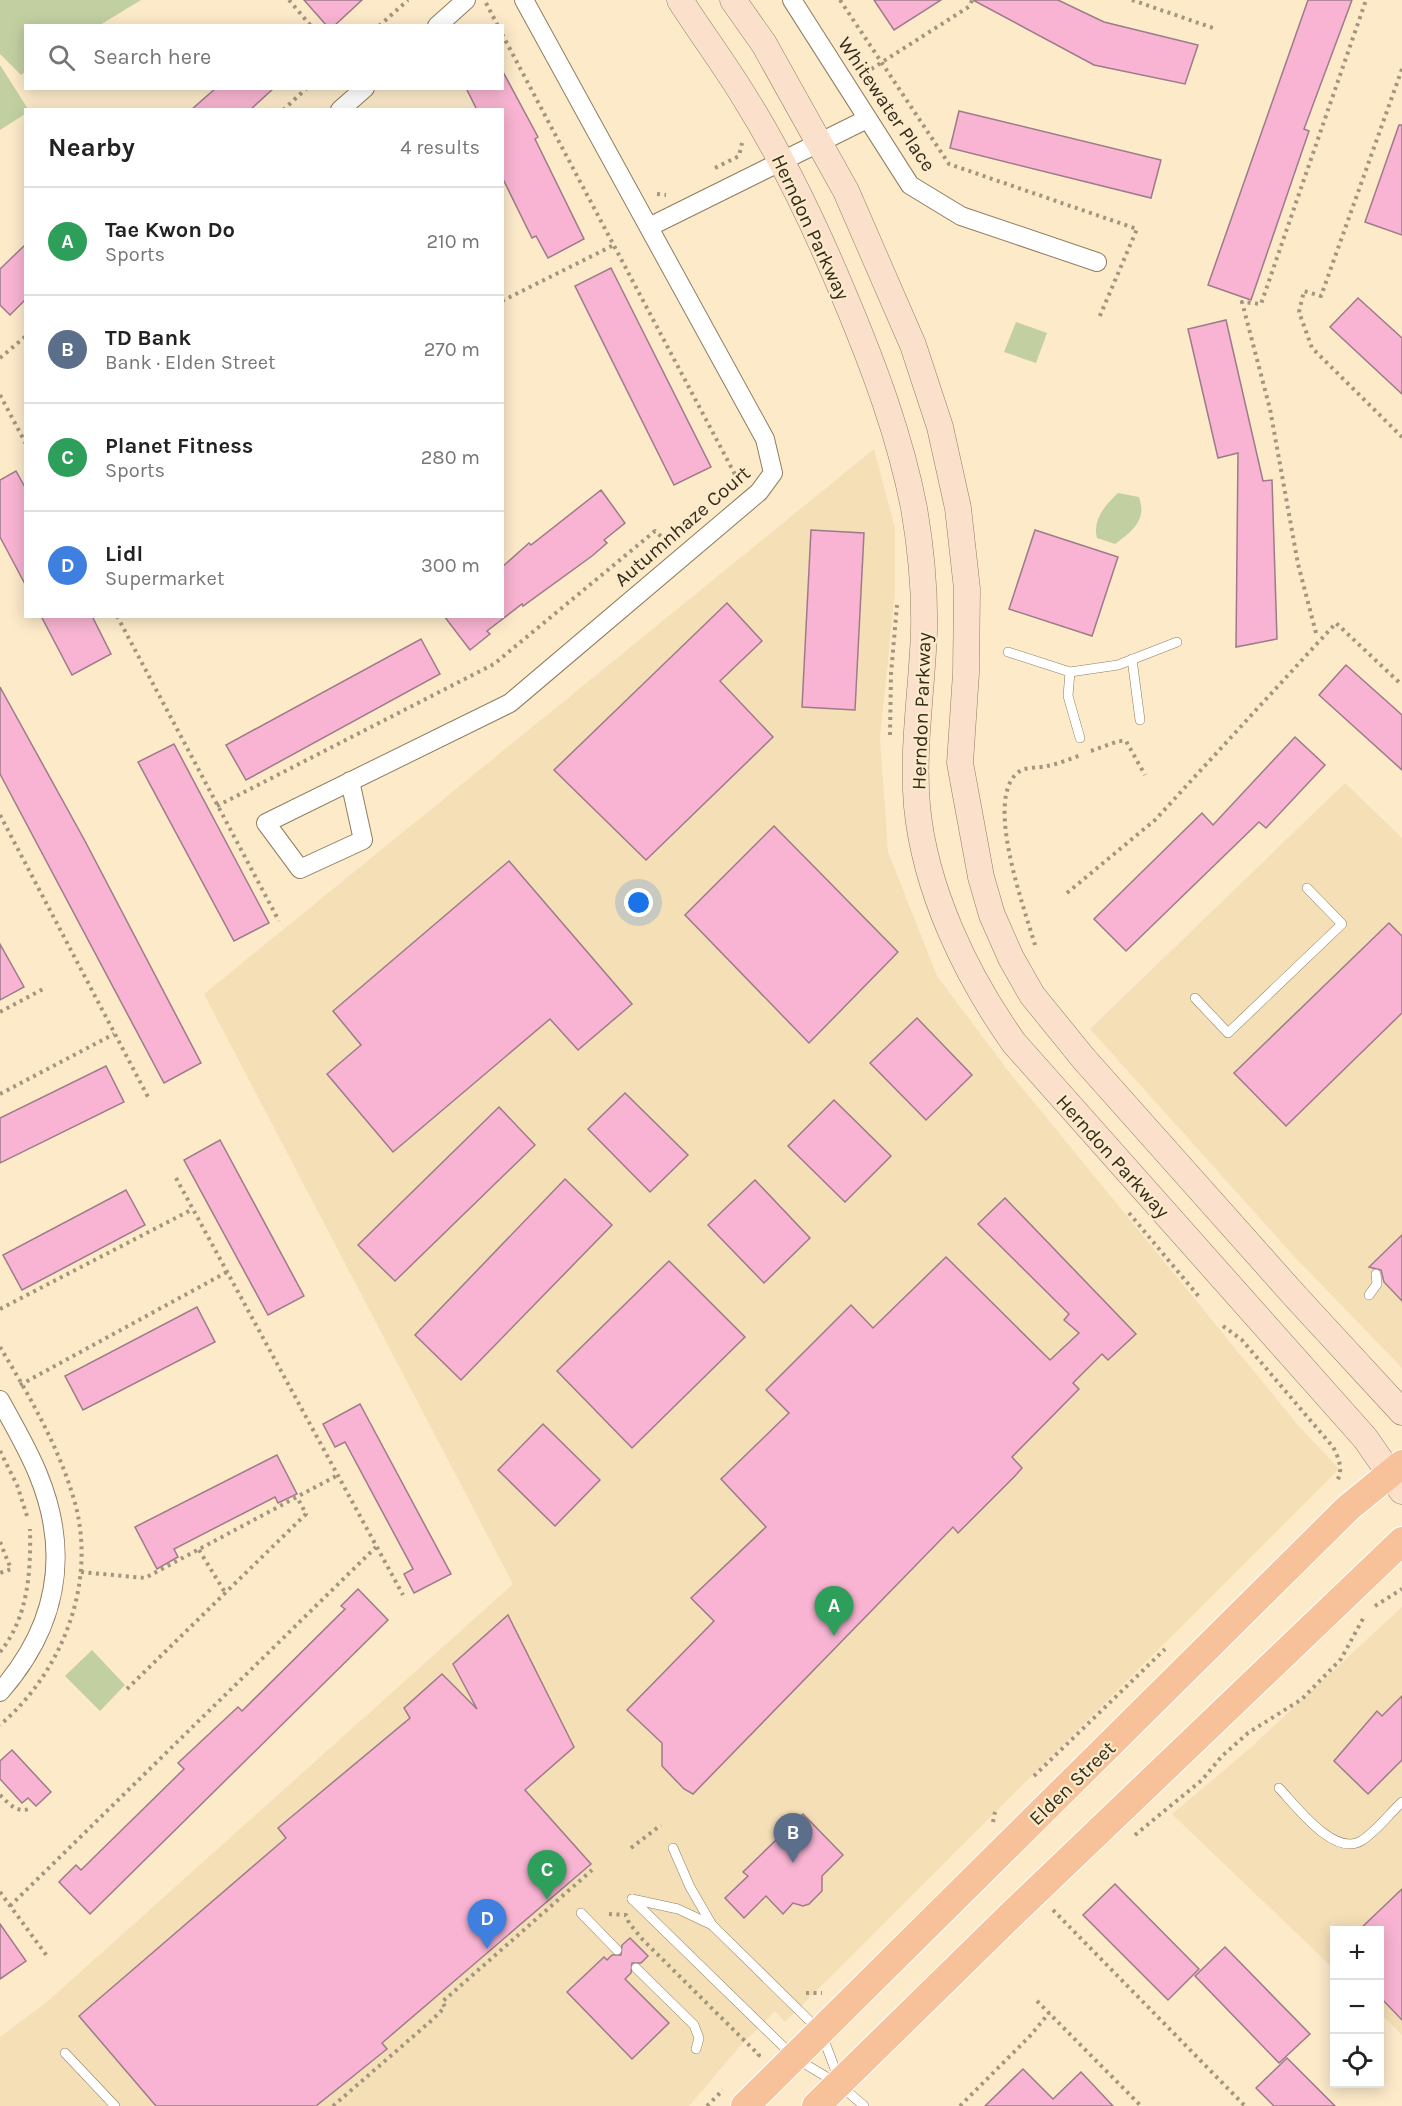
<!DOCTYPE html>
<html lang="en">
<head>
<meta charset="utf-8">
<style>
  :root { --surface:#fff; --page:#f2f2f2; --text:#222; --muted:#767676; --line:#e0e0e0; --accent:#4b691d }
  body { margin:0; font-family:Karla,sans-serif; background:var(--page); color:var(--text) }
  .controls { position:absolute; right:18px; bottom:18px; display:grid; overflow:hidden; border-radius:0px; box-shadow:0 3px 15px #0003 }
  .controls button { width:54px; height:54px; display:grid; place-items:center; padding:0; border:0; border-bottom:2px solid var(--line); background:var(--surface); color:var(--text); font:30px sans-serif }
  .you { position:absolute; left:639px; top:903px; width:21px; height:21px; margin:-15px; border:4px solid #fff; border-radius:50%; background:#1a73e8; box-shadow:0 0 0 9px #1a73e833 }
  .badge { display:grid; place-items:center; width:39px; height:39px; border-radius:50%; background:var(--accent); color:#fff; font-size:20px; font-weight:700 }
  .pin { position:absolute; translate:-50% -50px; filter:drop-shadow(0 2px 3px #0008) }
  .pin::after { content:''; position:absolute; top:32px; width:21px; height:18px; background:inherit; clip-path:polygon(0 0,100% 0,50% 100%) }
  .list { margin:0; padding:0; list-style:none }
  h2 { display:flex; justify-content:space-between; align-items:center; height:78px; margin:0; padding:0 24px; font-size:26px }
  h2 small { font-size:20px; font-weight:400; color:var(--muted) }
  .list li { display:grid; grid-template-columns:39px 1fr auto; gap:18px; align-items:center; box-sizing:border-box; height:108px; padding:0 24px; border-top:2px solid var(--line) }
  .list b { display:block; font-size:22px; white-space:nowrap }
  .list p { margin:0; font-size:20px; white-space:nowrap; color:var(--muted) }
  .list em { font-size:20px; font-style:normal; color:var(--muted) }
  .icon { flex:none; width:33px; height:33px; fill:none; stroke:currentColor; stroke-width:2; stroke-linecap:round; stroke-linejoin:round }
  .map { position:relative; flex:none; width:1402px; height:2106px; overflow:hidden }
  .search { position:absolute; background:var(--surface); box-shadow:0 3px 15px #0003; left:24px; top:24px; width:480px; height:66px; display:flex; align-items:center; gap:15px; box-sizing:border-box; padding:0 21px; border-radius:0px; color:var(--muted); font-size:22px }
  .panel { position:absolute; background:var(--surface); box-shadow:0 3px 15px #0003; left:24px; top:108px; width:480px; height:510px; border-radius:0px }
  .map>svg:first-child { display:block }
</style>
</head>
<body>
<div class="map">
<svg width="1402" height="2106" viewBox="0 0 1402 2106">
  <rect width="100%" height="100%" fill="#fceac9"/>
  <g fill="#f4dfb7">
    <path d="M 874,449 L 895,528 L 895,591 L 880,738 L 888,852 L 937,976 L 1009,1072 L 1297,1424 L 1339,1469 L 785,2022 L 775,2011 L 742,2044 L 689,2106 L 0,2106 L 0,2037 L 48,2001 L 513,1584 L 204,994 Z"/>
    <path d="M 1345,783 L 1402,838 L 1402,1368 L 1291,1253 L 1090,1029 Z"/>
    <path d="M 1402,1607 L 1402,2035 L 1380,2013 L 1380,1930 L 1334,1930 L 1334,1969 L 1172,1814 L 1248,1750 Z"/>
  </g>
  <g fill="#c2d0a1">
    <path d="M 0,0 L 141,0 L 100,25 L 26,26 L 25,72 L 21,75 L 0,54 Z"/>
    <path d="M 0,65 L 28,109 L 25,114 L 0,130 Z"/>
    <path d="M 1016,322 L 1047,333 L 1036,363 L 1004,352 Z"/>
    <path d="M 1118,493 L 1139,497 C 1147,520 1133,531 1115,544 L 1097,538 C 1092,520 1106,504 1118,493 Z"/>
    <path d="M 92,1650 L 125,1685 L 100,1711 L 65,1676 Z"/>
  </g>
  <g fill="#f8b4d2" stroke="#9d7b8a" stroke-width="1.5">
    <path d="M 304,0 L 362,0 L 334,26 L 327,26 Z"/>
    <path d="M 874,0 L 941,0 L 894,30 Z"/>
    <path d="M 973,0 L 1058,0 L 1104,22 L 1198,45 L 1185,84 L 1094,65 Z"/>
    <path d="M 1308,0 L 1352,0 L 1304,129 L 1309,131 L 1251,300 L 1208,285 Z"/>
    <path d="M 502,70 L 538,137 L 535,139 L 584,239 L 548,258 L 536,236 L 532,238 L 502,177 L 502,110 L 477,110 L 466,88 L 502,88 Z"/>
    <path d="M 216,88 L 274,88 L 250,110 L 191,110 Z"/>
    <path d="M 959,111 L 1161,160 L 1151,198 L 950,148 Z"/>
    <path d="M 1399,125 L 1402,125 L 1402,235 L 1365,222 Z"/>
    <path d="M 26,244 L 26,299 L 10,315 L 0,305 L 0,269 Z"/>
    <path d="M 611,268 L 711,467 L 674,485 L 575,286 Z"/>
    <path d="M 1358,298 L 1402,338 L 1402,394 L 1330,327 Z"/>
    <path d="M 1226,320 L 1263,481 L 1272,480 L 1277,639 L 1236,647 L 1238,453 L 1218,458 L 1188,329 Z"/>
    <path d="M 16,471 L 26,489 L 26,586 L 0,537 L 0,480 Z"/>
    <path d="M 601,490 L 625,523 L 604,540 L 607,543 L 592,556 L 523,606 L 522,604 L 487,631 L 490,634 L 470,650 L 444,616 L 502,616 L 502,567 L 529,543 L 531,545 Z"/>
    <path d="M 811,530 L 864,533 L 855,710 L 802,707 Z"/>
    <path d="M 1035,530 L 1118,557 L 1092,636 L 1009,609 Z"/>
    <path d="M 727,603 L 762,641 L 720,681 L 773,737 L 646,860 L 554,770 Z"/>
    <path d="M 41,616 L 92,616 L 111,654 L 72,675 Z"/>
    <path d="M 421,639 L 440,674 L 246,780 L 226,745 Z"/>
    <path d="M 1346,665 L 1402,715 L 1402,770 L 1319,695 Z"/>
    <path d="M 0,687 L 85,841 L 201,1063 L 164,1083 L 0,774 Z"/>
    <path d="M 1295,737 L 1325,765 L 1266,828 L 1259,822 L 1126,951 L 1094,919 L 1202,813 L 1213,825 Z"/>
    <path d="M 174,744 L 269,923 L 234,941 L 138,762 Z"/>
    <path d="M 774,826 L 898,952 L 809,1043 L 685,915 Z"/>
    <path d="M 509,861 L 632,1004 L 578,1050 L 550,1019 L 393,1152 L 327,1074 L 361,1045 L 333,1011 Z"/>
    <path d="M 1389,923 L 1402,936 L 1402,1013 L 1286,1126 L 1234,1073 Z"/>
    <path d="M 0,944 L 24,987 L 0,1000 Z"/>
    <path d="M 917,1018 L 972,1075 L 926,1120 L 870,1063 Z"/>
    <path d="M 106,1066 L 124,1102 L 0,1163 L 0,1118 Z"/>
    <path d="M 625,1093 L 688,1155 L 650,1192 L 588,1129 Z"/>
    <path d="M 834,1100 L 891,1156 L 845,1202 L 788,1146 Z"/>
    <path d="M 499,1107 L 535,1145 L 395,1281 L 358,1245 Z"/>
    <path d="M 220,1140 L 304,1296 L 268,1315 L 184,1160 Z"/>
    <path d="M 565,1179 L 612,1225 L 461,1380 L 415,1335 Z"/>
    <path d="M 755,1180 L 810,1238 L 764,1283 L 708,1225 Z"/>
    <path d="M 126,1190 L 145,1225 L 22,1290 L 3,1255 Z"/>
    <path d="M 1005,1198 L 1136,1334 L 1108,1360 L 1102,1354 L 1073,1383 L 1079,1389 L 1012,1457 L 1022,1468 L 1015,1476 L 958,1533 L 953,1527 L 693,1794 L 684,1789 L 662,1766 L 662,1743 L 627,1710 L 714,1621 L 691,1598 L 766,1527 L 721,1479 L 789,1413 L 766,1390 L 851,1305 L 873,1328 L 946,1257 L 1050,1360 L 1079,1333 L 1064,1320 L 1069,1314 L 978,1224 Z"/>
    <path d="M 1402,1235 L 1402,1301 L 1384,1282 L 1381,1270 L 1369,1267 Z"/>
    <path d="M 669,1261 L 745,1337 L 632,1448 L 557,1371 Z"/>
    <path d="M 197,1307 L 215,1342 L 83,1410 L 65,1376 Z"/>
    <path d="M 360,1404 L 451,1574 L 414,1593 L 404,1574 L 413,1569 L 345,1442 L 335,1447 L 323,1424 Z"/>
    <path d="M 543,1424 L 600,1480 L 555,1526 L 498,1470 Z"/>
    <path d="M 277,1455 L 297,1494 L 278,1503 L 275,1497 L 174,1549 L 178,1557 L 157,1569 L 135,1527 Z"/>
    <path d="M 358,1589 L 388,1620 L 90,1914 L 59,1882 L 76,1865 L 81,1870 L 184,1769 L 178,1763 L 238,1707 L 242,1711 L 345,1609 L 341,1606 Z"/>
    <path d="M 508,1615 L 574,1747 L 525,1790 L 591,1864 L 382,2043 L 387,2049 L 316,2106 L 156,2106 L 79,2016 L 286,1838 L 278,1828 L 410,1718 L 404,1708 L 442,1674 L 477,1709 L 453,1664 Z"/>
    <path d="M 1402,1696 L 1402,1760 L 1368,1794 L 1334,1761 L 1377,1711 L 1382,1716 Z"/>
    <path d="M 12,1750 L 51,1792 L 36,1806 L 28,1798 L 22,1803 L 0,1779 L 0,1761 Z"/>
    <path d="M 803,1814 L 843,1855 L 822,1876 L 822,1891 L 809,1904 L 803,1906 L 793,1903 L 783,1914 L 766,1896 L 744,1918 L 725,1898 L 748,1876 L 743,1872 Z"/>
    <path d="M 1115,1884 L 1199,1969 L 1168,2000 L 1083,1915 Z"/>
    <path d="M 1402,1889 L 1402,2020 L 1380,1997 L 1380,1930 L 1359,1930 Z"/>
    <path d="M 0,1924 L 26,1961 L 0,1979 Z"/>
    <path d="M 630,1938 L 648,1956 L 641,1963 L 632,1963 L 631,1973 L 625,1979 L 669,2023 L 632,2059 L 567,1992 L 604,1957 L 607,1960 L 612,1955 L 621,1955 L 622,1945 Z"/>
    <path d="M 1225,1947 L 1310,2034 L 1279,2063 L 1195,1976 Z"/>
    <path d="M 1287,2058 L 1335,2106 L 1274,2106 L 1256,2088 Z"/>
    <path d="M 1023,2069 L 1053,2099 L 1081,2072 L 1113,2106 L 985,2106 Z"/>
  </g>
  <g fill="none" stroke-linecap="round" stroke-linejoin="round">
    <g stroke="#8e7e60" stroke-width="10">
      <g id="lane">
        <path d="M 1008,652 L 1070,672 L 1068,696 L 1080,738"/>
        <path d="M 1132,659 L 1140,720"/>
        <path d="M 1070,672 L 1118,665 L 1177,642"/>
        <path d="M 1195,998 L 1228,1033 L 1342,924 L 1307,888"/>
        <path d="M 1369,1295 L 1377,1284 L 1376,1274"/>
        <path d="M 1279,1788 C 1296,1806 1334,1857 1361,1841 C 1376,1832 1389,1814 1402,1802"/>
        <path d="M 673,1848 L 690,1887 L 712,1925 L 821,2032 L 838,2077"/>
        <path d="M 632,1899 L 795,2058 L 840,2085 L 864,2106"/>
        <path d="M 632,1899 L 678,1909 L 712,1925"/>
        <path d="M 581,1913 L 617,1950"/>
        <path d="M 636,1968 L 694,2025 L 699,2038 L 696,2049"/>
        <path d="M 65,2053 L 115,2106"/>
      </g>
    </g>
    <g stroke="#8e7e60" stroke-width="20">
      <g id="street">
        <path d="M 792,0 L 910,185 L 961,216 L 1097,262"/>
        <path d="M 437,26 L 466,0"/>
        <path d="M 340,110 L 365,88"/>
        <path d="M 649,227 L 867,119"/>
        <path d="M 350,781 L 363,840 L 300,869 L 266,823 L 510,703 L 759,492 L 773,473 L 765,439 L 524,0"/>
        <path d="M 0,1400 C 13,1424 28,1449 38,1474 C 71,1554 57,1627 0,1692"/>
      </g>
    </g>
    <g stroke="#8e7e60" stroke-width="27">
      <g id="secondary">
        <path d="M 680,0 C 701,33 725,65 745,98 C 785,162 817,230 846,300 C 874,367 900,436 914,508 C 921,549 925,590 924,631 C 922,690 912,747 917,806 C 925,890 966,975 1014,1043 L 1365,1438 L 1402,1491"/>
        <path d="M 733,0 L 764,44 L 846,191 L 913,345 L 940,427 L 958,508 L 967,589 L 966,673 L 960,763 L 981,877 L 992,915 L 1011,958 L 1032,995 L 1084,1059 L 1295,1296 L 1402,1412"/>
      </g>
    </g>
    <g stroke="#fff" stroke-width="30">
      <g id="primary">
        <path d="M 745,2106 L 1348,1508 L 1402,1464"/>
        <path d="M 816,2106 L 1009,1917 L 1402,1541"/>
      </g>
    </g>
    <g stroke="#a2967e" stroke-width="4" stroke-dasharray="3 4.5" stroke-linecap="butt">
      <path d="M 289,0 L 311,26"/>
      <path d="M 840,0 L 949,164 L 1137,229 L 1099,318"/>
      <path d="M 1132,0 L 1213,28"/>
      <path d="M 486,3 L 498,26"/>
      <path d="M 379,26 L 408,0"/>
      <path d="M 502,34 L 739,482"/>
      <path d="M 1402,69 L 1321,296 L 1304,291 L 1299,312 L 1312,348 L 1402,437"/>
      <path d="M 865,73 L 970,6 L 972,0"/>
      <path d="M 283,110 L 307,88"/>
      <path d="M 715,168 L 739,156 L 742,143"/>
      <path d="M 657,194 L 666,195"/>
      <path d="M 502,301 L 614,245"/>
      <path d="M 0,358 L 26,336"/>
      <path d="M 0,395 L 26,444"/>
      <path d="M 117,616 L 279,921"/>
      <path d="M 1316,633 L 1298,564 L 1270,409 L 1242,302 L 1261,304 L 1366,0"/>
      <path d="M 890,735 L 891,674 L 897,605"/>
      <path d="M 1091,751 L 1119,741 L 1126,741 L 1145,775"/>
      <path d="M 217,806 L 494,664 L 655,531 L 667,542"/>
      <path d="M 0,815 L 148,1097"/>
      <path d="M 1067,893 L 1155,820 L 1336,623 L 1402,685"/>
      <path d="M 1035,945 C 1025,910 982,795 1020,771 C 1026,767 1039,768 1047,766 C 1058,764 1070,759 1081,755"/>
      <path d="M 0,1012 L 45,988"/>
      <path d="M 0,1094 L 114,1034"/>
      <path d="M 176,1178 L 403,1595"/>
      <path d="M 1129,1213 L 1200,1298"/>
      <path d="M 0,1309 L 193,1209"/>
      <path d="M 1223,1326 L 1242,1340 L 1333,1447 C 1339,1458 1344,1472 1336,1482"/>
      <path d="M 0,1347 C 29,1395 60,1449 75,1503 C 97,1584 62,1672 0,1725"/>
      <path d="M 20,1385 L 227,1272"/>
      <path d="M 0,1451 L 17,1485 L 28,1519"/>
      <path d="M 0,1542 L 11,1569 L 0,1573"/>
      <path d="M 199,1550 L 226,1594"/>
      <path d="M 81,1572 L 145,1578 L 338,1475"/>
      <path d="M 1375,1606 L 1402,1589"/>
      <path d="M 0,1652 C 28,1618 31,1572 30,1529"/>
      <path d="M 127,1689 L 306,1514 L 297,1497"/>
      <path d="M 1034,1776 L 1165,1649"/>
      <path d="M 0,1795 C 10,1805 18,1814 32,1808"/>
      <path d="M 993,1822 L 995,1812"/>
      <path d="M 1135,1835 L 1202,1780 L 1222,1756 L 1248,1733 L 1302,1699 L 1341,1659 L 1365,1615"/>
      <path d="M 631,1848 L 661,1825"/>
      <path d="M 0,1892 L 47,1956"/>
      <path d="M 10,1906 L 376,1547"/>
      <path d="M 1053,1910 L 1245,2106"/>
      <path d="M 609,1914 L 626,1915 L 629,1923 L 643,1940 L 759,2055 L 757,2057"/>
      <path d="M 806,1993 L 822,1993"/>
      <path d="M 1037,2001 L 1141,2106"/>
      <path d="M 333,2106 L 432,2020 L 445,2007 L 442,2002 L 592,1870"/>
      <path d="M 707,2106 L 723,2090"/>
      <path d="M 960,2106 L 1030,2036 L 1049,2013"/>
    </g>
    <use href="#lane" stroke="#fff" stroke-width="9"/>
    <use href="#street" stroke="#fff" stroke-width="18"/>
    <use href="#secondary" stroke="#fbe1cc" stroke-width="26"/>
    <use href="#primary" stroke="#f7c29a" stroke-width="28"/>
  </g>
  <g text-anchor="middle" stroke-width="4.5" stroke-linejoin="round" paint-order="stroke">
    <g font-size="20" fill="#322c1f" stroke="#fceac9">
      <text transform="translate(887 104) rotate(56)" y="7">Whitewater Place</text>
      <text transform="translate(811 227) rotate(65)" y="7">Herndon Parkway</text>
      <text transform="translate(682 526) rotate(-41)" y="7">Autumnhaze Court</text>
      <text transform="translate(921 711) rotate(-88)" y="7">Herndon Parkway</text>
      <text transform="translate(1113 1156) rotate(48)" y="7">Herndon Parkway</text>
      <text transform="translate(1072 1783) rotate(-44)" y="7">Elden Street</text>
    </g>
  </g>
</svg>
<div class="controls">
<button>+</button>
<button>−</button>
<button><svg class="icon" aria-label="locate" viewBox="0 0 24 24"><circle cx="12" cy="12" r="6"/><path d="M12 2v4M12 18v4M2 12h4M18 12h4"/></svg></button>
</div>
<div class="you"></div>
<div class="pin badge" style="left:834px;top:1636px;background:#2e9e5b">A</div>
<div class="pin badge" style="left:793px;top:1863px;background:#5c6f8a">B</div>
<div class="pin badge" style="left:547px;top:1900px;background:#2e9e5b">C</div>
<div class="pin badge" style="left:487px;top:1949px;background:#3f7fe0">D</div>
<div class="search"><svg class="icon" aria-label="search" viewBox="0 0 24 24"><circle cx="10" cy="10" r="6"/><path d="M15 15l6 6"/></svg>Search here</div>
<section class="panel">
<h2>Nearby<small>4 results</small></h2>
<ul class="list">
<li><span class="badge" style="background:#2e9e5b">A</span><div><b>Tae Kwon Do</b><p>Sports</p></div><em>210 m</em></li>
<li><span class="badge" style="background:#5c6f8a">B</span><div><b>TD Bank</b><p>Bank · Elden Street</p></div><em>270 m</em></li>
<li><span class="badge" style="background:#2e9e5b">C</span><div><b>Planet Fitness</b><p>Sports</p></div><em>280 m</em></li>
<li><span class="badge" style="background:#3f7fe0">D</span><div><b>Lidl</b><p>Supermarket</p></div><em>300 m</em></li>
</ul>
</section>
</div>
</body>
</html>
